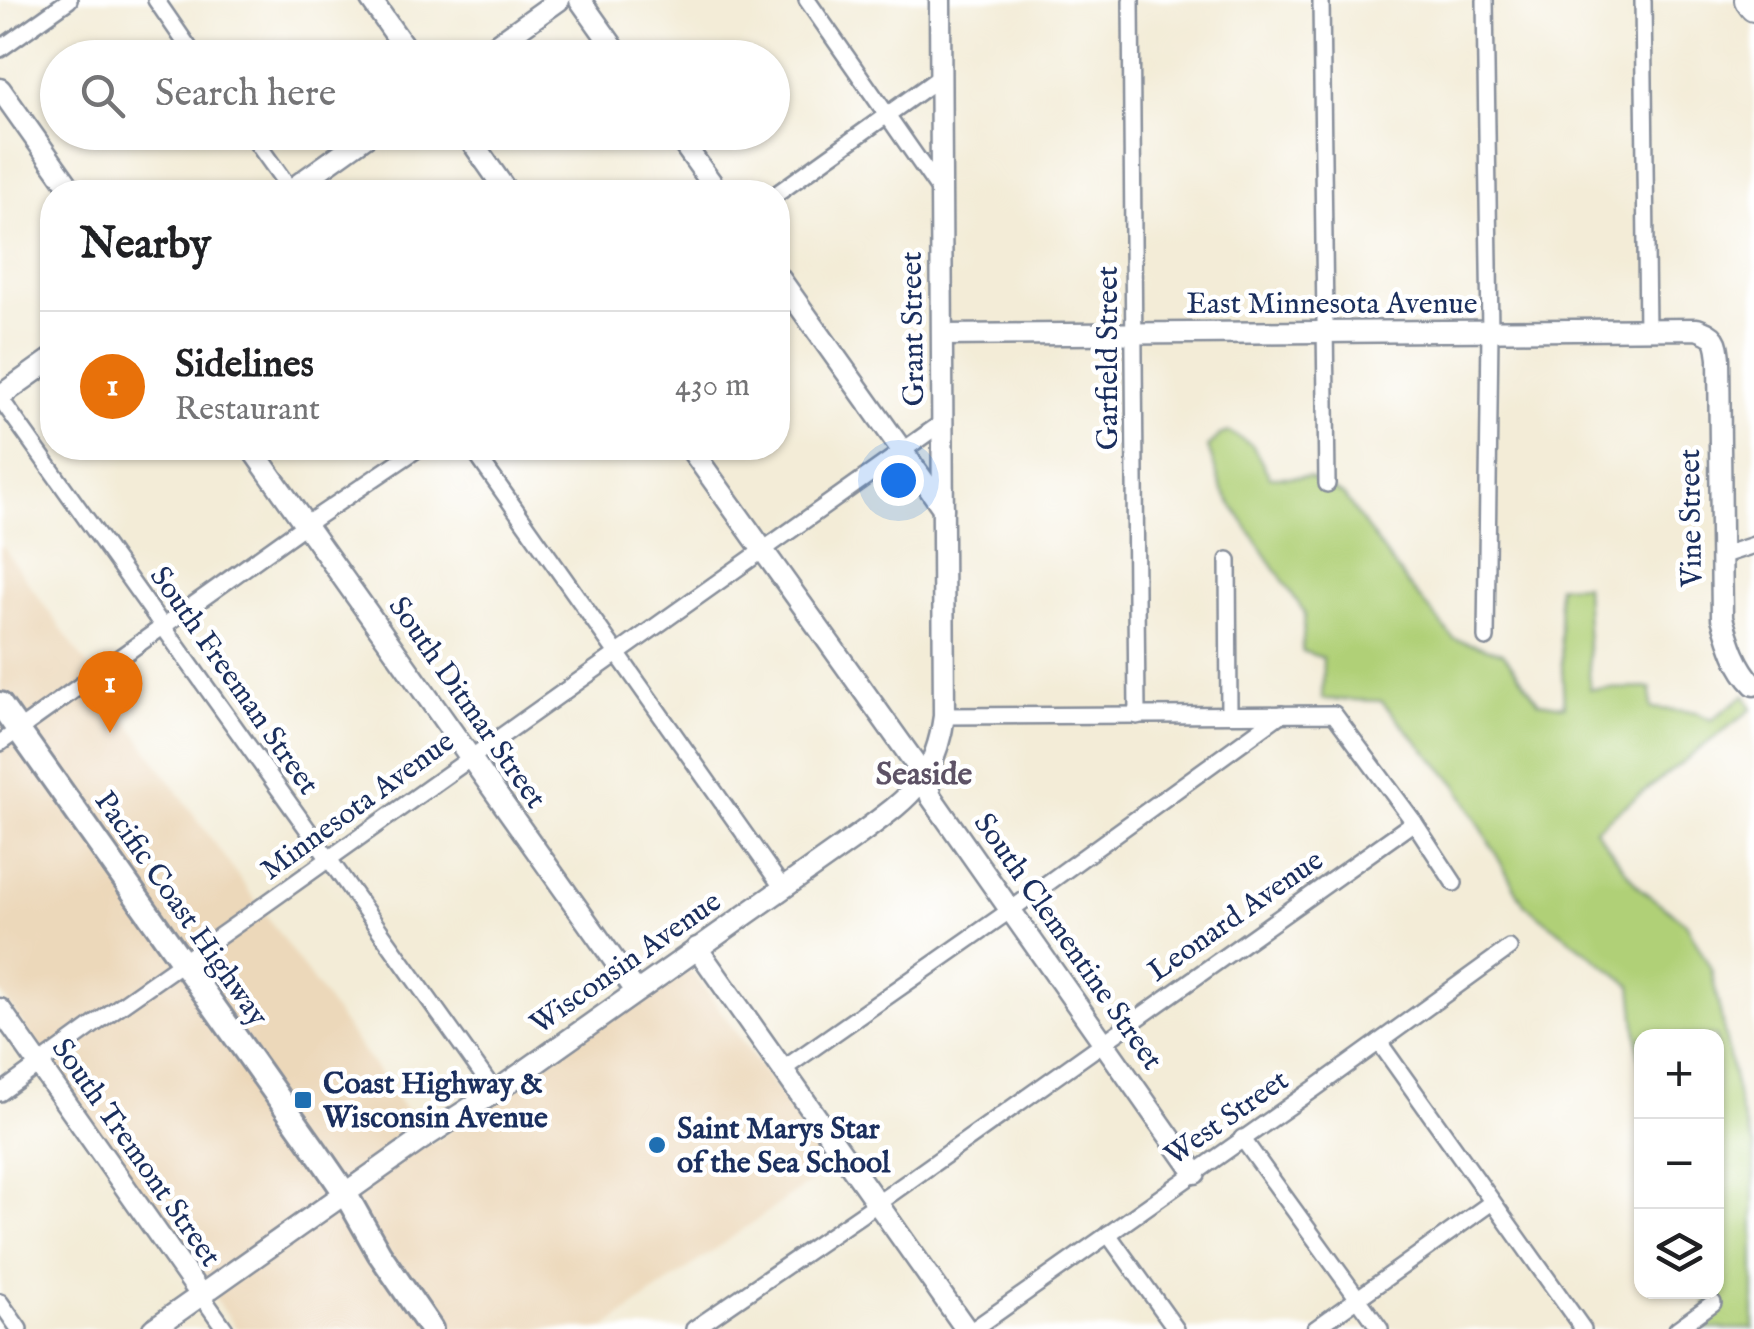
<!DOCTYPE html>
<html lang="en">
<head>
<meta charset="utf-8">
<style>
  :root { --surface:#fff; --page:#f6f6f6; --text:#202124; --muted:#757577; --line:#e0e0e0; --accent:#1f6fb2 }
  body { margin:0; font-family:"IM FELL English",serif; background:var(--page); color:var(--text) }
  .controls { position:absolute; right:30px; bottom:30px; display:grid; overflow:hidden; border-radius:20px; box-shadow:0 2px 8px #0004 }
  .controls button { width:90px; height:90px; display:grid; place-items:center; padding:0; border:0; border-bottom:2px solid var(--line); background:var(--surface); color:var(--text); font:50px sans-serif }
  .you { position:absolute; left:898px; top:480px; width:35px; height:35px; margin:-25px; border:8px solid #fff; border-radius:50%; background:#1a73e8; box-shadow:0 0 0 15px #1a73e833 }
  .badge { display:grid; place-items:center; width:65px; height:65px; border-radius:50%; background:var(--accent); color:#fff; font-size:32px; font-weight:700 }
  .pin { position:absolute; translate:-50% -82px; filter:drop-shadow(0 2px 5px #0008) }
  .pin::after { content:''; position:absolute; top:52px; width:35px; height:30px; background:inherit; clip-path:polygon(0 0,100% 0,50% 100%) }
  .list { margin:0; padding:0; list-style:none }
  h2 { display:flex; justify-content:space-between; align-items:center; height:130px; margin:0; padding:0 40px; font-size:42px }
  h2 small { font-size:32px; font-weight:400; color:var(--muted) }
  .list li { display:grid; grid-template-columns:65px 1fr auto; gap:30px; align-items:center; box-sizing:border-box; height:150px; padding:0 40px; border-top:2px solid var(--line) }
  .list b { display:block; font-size:38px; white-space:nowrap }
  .list p { margin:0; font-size:32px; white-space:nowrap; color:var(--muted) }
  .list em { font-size:32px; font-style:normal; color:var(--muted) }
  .icon { flex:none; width:55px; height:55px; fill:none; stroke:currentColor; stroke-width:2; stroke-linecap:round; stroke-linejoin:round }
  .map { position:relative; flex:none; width:1754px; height:1329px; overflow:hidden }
  .search { position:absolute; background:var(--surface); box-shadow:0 2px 8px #0004; left:40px; top:40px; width:750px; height:110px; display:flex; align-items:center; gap:25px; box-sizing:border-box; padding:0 35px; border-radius:55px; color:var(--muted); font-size:38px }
  .panel { position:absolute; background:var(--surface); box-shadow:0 2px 8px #0004; left:40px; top:180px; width:750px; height:280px; border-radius:40px }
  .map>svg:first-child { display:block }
</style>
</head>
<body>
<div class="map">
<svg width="1754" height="1329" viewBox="0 0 1754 1329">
  <rect width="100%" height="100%" fill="#fff"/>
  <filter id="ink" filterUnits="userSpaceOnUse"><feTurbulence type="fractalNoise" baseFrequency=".01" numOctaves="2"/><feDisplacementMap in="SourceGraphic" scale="20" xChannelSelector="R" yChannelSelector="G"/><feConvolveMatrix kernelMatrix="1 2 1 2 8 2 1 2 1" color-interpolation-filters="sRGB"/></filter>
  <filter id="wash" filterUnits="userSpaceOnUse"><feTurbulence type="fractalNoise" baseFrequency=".0048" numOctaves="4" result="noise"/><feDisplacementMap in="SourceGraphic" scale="40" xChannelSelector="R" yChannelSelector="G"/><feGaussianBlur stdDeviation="2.25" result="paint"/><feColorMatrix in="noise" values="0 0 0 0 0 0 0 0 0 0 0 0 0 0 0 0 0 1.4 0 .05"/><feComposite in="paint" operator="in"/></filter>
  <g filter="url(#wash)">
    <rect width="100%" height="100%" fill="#f3ecd7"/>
    <path fill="#ecd8ba" d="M 0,543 L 430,1145 L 687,963 L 831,1167 L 620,1317 L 607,1327 L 608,1329 L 237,1329 L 0,992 Z"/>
    <path fill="#b0d077" stroke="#66806a" stroke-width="2.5" d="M 1229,432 L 1252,445 L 1270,477 L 1309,477 L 1343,495 L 1403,578 L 1454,639 L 1503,653 L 1539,702 L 1564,706 L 1558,586 L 1585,585 L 1590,689 L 1651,688 L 1651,708 L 1696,712 L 1711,720 L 1745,695 L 1752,709 L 1595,829 L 1638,887 L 1686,923 L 1711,969 L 1741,1113 L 1754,1147 L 1754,1329 L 1706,1329 L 1706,1292 L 1716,1292 L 1716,1036 L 1642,1036 L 1641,1079 L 1632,986 L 1524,904 L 1457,785 L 1381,701 L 1322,699 L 1323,658 L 1302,651 L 1305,613 L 1222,490 L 1208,447 L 1220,435 Z"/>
  </g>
  <g filter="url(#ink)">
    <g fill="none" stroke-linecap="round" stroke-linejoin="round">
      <g stroke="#878e9a" stroke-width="20">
        <g id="street">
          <path d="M 156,0 L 196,58"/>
          <path d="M 807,0 L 940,191"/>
          <path d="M 1131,0 L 1137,716"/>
          <path d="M 1321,0 L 1327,484"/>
          <path d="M 1485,0 L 1490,331 L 1486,638"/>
          <path d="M 1643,0 L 1647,330"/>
          <path d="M 0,49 L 69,0"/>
          <path d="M 249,132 L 292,192"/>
          <path d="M 778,193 L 940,77"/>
          <path d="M 0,398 L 495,1092"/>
          <path d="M 472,448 L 782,887"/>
          <path d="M 1720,556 L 1754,545"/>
          <path d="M 1228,560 L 1229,714"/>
          <path d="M 944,716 L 1334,714 L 1414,822 L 1454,883"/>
          <path d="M 0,743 L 305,525 L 419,448"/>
          <path d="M 1379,1042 L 1583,1329"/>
          <path d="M 782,1070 L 1012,909 L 1281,714"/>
          <path d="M 0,1093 L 110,1013 L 257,910 L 943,422"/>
          <path d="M 1242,1138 L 1380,1329"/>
          <path d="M 1108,1234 L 1176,1329"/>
          <path d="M 201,1295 L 225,1329"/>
          <path d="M 0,1302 L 19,1329"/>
          <path d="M 694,1329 L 878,1203 L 1414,822"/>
          <path d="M 974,1329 L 1314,1089 L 1509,948"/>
          <path d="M 1315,1329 L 1492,1202"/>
          <path d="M 1677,1329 L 1713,1303"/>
        </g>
      </g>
      <g stroke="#878e9a" stroke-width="25">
        <g id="secondary">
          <path d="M 371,0 L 412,58"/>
          <path d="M 580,0 L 621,58"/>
          <path d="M 478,58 L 559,0"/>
          <path d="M 0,89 L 73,192"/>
          <path d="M 465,132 L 507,192"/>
          <path d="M 675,132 L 718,192"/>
          <path d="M 288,192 L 372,132"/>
          <path d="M 778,276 L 943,508"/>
          <path d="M 943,335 L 1697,329 C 1716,336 1717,339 1719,359 L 1722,618 C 1729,642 1736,667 1754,685"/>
          <path d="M 0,396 L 52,359"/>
          <path d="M 251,448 L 636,991"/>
          <path d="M 690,448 L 925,777 L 931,797 L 1195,1173"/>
          <path d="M 697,948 L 966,1329"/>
          <path d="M 0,1009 L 201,1295"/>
          <path d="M 153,1329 L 419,1141 L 495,1092 L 857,836 C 907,799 935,782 944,716 L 940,0"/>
        </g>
      </g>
      <g stroke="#878e9a" stroke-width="28">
        <path id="primary" d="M 0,704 L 314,1148 L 345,1193 L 379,1253 L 431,1329"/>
      </g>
      <g stroke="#878e9a" stroke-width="32">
        <path id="highway" d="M 1749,0 L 1754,7"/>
      </g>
      <use href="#street" stroke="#fff" stroke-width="15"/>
      <use href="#secondary" stroke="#fff" stroke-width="20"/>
      <use href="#primary" stroke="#fff" stroke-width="22"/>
      <use href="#highway" stroke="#fff" stroke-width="28"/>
    </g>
  </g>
  <g fill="#1f6fb2" stroke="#fff" stroke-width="4">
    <rect x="293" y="1090" width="20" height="20" rx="5"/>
    <circle cx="657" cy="1145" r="10"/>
  </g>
  <g text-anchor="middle" stroke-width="9" stroke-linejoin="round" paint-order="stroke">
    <g font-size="30" fill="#1b2f5e" stroke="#fff">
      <text x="1332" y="313">East Minnesota Avenue</text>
      <text transform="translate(912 329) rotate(-91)" y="10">Grant Street</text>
      <text transform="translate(1107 358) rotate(-90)" y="10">Garfield Street</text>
      <text transform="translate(1690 518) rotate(-91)" y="10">Vine Street</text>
      <text transform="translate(235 680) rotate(55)" y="10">South Freeman Street</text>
      <text transform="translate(468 702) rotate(55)" y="10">South Ditmar Street</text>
      <text transform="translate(357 805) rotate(-36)" y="10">Minnesota Avenue</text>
      <text transform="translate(182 908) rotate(55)" y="10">Pacific Coast Highway</text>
      <text transform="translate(1235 915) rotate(-35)" y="10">Leonard Avenue</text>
      <text transform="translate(1069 941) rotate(55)" y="10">South Clementine Street</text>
      <text transform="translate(625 962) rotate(-35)" y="10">Wisconsin Avenue</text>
      <text transform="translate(1226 1117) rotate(-35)" y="10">West Street</text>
      <text transform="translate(137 1152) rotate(55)" y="10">South Tremont Street</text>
    </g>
    <g font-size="30" font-weight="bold" fill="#1b2f5e" stroke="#fff" text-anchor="start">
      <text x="323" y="1093">Coast Highway &amp;<tspan x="323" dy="34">Wisconsin Avenue</tspan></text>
      <text x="677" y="1138">Saint Marys Star<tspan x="677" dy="34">of the Sea School</tspan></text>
    </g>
    <g font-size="32" font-weight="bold" fill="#5d5266" stroke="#fff">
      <text x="924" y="784">Seaside</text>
    </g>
  </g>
</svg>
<div class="controls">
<button>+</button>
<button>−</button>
<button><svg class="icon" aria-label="layers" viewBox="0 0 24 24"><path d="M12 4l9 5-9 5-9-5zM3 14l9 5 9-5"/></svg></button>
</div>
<div class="you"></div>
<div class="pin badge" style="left:110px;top:733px;background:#e8710a">1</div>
<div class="search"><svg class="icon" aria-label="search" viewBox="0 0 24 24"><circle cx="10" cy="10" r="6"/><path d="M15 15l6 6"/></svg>Search here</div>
<section class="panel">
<h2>Nearby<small></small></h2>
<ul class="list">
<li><span class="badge" style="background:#e8710a">1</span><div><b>Sidelines</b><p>Restaurant</p></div><em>430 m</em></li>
</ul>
</section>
</div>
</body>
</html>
